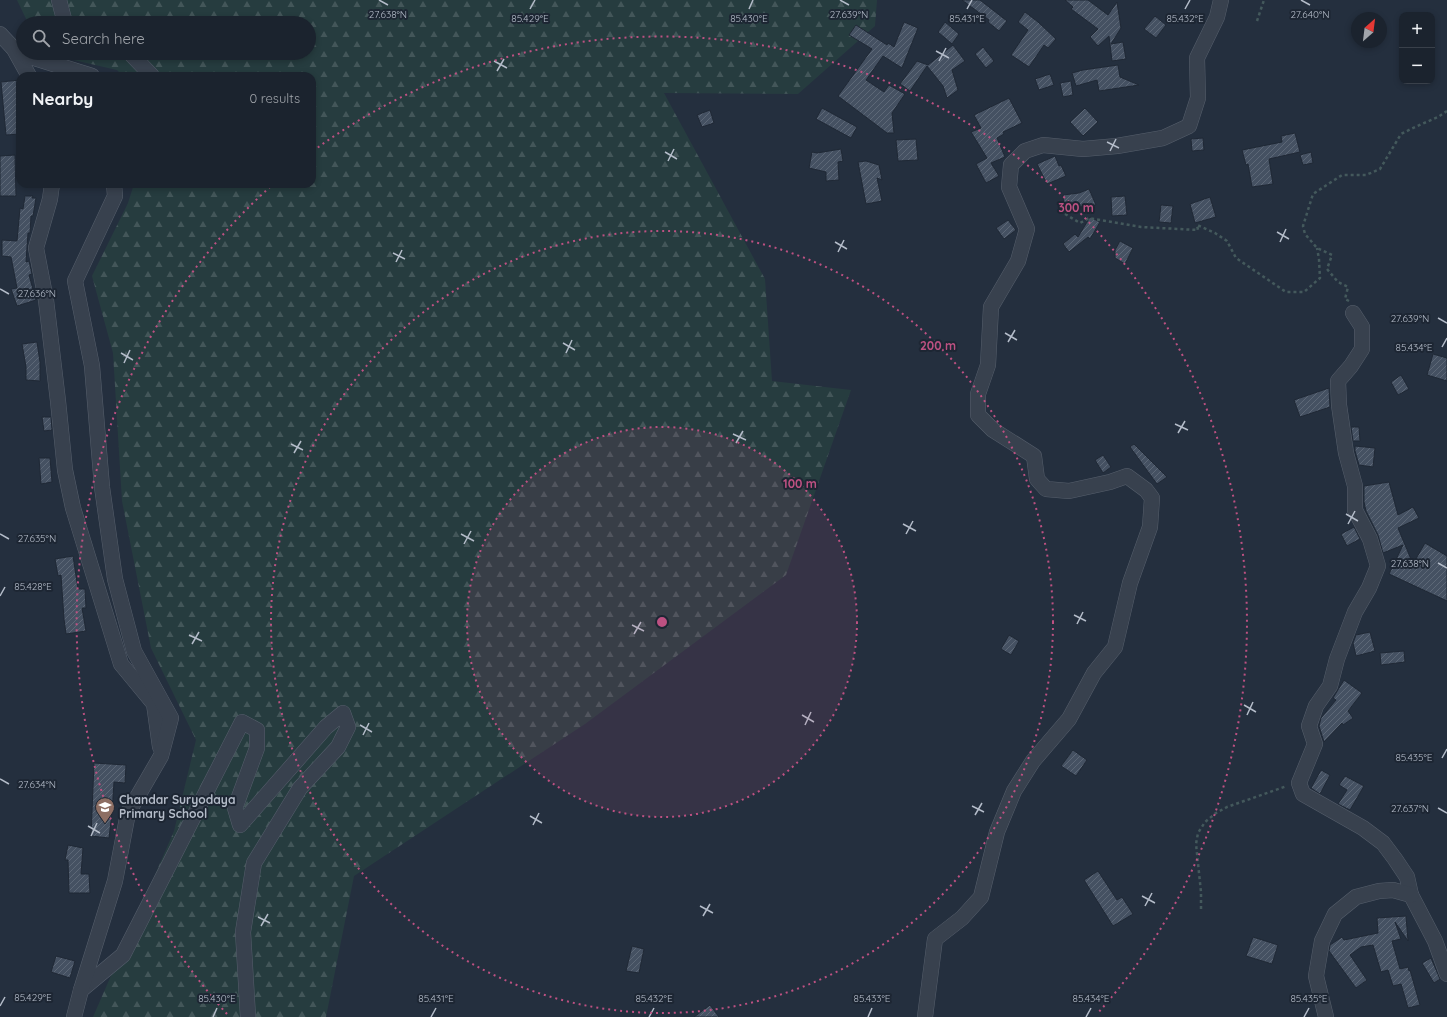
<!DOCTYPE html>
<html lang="en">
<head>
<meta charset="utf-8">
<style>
  :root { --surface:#1b232e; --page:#242b36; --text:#f1f3f6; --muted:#a0a4aa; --line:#39404a }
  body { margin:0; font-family:Quicksand,sans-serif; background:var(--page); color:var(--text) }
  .controls { position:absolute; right:12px; top:12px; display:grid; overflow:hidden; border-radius:8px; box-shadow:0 2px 6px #0003 }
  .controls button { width:36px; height:36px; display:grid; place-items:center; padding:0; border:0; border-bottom:1px solid var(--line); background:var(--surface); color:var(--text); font:20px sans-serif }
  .compass { position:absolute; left:1351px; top:12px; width:36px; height:36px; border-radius:50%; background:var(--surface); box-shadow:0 2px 6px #0003; rotate:28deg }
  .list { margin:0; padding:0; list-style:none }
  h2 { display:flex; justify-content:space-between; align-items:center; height:52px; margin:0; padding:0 16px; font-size:17px }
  h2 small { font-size:13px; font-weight:400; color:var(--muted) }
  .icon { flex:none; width:22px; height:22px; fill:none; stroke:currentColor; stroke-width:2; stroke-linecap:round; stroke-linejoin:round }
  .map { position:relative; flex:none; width:1447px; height:1017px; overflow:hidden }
  .search { position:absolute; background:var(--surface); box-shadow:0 2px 6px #0003; left:16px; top:16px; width:300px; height:44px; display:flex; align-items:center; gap:10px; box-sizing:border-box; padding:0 14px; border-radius:22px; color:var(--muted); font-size:15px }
  .panel { position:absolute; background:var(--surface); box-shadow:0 2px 6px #0003; left:16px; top:72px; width:300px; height:116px; border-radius:12px }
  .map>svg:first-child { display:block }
</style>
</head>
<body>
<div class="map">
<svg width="1447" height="1017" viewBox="0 0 1447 1017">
  <defs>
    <pattern id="forest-firs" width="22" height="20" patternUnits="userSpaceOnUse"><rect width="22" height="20" fill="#263c3f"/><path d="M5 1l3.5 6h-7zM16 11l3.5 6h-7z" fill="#435659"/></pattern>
    <pattern id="building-hatch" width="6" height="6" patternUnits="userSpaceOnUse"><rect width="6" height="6" fill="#455162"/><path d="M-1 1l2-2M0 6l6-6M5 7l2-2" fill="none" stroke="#5d6877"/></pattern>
  </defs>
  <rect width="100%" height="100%" fill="#242f3e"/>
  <path fill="url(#forest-firs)" d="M 17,0 L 877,0 L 875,26 L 798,94 L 664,93 L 765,279 L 772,381 L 851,390 L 786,575 L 585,724 L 354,876 L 326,1017 L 93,1017 L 174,831 L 196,740 L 151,648 L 122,501 L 113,353 L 92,276 L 128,203 L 134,184 L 312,184 L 312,76 L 123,76 L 117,70 L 43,53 L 309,53 L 309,23 L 28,23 Z"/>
  <g fill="url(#building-hatch)" stroke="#1f2835">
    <path d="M 962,0 L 980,0 L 1007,21 L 999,31 L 988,22 L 989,20 Z"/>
    <path d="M 1065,0 L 1088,0 L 1108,15 L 1117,2 L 1121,28 L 1111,44 L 1123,42 L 1126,59 L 1112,61 L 1109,36 L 1098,46 L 1090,37 L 1098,29 L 1071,9 L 1073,7 Z"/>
    <path d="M 1025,12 L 1038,22 L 1056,39 L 1048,48 L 1044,45 L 1029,67 L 1011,55 L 1028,30 L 1018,22 Z"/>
    <path d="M 1155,16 L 1166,25 L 1156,38 L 1144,29 Z"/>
    <path d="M 904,22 L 918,28 L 902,68 L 883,56 L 866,80 L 884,92 L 889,85 L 905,94 L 892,113 L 894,133 L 887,133 L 838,96 L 872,49 L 849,35 L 856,25 L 887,45 L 888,43 L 894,47 Z"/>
    <path d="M 945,22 L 959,34 L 952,44 L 938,32 Z"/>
    <path d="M 953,45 L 965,61 L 952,70 L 958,90 L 947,98 L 943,86 L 927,66 L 910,91 L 900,84 L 917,61 L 928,65 Z"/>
    <path d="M 983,47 L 994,61 L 986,68 L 975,54 Z"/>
    <path d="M 1118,65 L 1120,77 L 1139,85 L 1099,91 L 1097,80 L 1076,86 L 1072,73 L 1083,70 Z"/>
    <path d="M 1050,74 L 1054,85 L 1039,90 L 1035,79 Z"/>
    <path d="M 20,80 L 20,134 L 6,135 L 1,82 Z"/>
    <path d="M 1071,81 L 1073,95 L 1063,97 L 1060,83 Z"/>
    <path d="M 1009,98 L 1022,123 L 1003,132 L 1004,134 L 997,138 L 1005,157 L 991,163 L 999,176 L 986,183 L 976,164 L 987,158 L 971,132 L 981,128 L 974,115 Z"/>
    <path d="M 822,108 L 857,127 L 851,138 L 816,119 Z"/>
    <path d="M 1085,108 L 1098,122 L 1083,136 L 1070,122 Z"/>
    <path d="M 710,110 L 714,123 L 702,127 L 697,115 Z"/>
    <path d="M 1295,133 L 1300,152 L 1269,159 L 1273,184 L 1252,187 L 1248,164 L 1246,165 L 1242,150 L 1282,142 L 1281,136 Z"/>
    <path d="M 1203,138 L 1204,150 L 1192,151 L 1191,139 Z"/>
    <path d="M 916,139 L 918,160 L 898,161 L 896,140 Z"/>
    <path d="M 841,149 L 843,161 L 838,162 L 839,180 L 826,181 L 826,172 L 809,168 L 812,152 L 817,153 Z"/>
    <path d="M 1311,152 L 1313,163 L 1303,165 L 1300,155 Z"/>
    <path d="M 15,155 L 16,196 L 0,196 L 0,156 Z"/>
    <path d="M 1055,156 L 1059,166 L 1061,165 L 1066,176 L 1047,184 L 1037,164 Z"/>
    <path d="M 866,161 L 879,165 L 882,180 L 877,178 L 882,201 L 866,204 L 858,162 Z"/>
    <path d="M 1089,189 L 1096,205 L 1064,209 L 1063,195 L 1079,193 Z"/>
    <path d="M 25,196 L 33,196 L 32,198 L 36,198 L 33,216 L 31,216 L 30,233 L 28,233 L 26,262 L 29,261 L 32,274 L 29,275 L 36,300 L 17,306 L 11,289 L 17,288 L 11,257 L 2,256 L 2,240 L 17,241 L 20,208 L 23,209 Z"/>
    <path d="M 1125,196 L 1127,215 L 1112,216 L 1111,197 Z"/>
    <path d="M 1210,197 L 1216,217 L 1195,223 L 1190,204 Z"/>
    <path d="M 1161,205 L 1173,206 L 1171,223 L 1159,222 Z"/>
    <path d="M 1090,217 L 1100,222 L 1090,239 L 1088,237 L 1069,252 L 1063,244 L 1075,234 L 1078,237 Z"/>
    <path d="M 1008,220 L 1016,230 L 1004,239 L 996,228 Z"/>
    <path d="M 1120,241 L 1133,248 L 1125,264 L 1115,258 L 1115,250 Z"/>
    <path d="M 37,342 L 40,362 L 40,381 L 26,380 L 26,367 L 22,344 Z"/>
    <path d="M 1433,354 L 1447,358 L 1447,381 L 1427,375 Z"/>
    <path d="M 1401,375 L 1409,389 L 1398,395 L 1391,382 Z"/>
    <path d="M 1329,388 L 1330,407 L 1300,417 L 1294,400 Z"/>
    <path d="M 42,417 L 51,417 L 52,430 L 44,431 Z"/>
    <path d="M 1351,427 L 1359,427 L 1360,441 L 1353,441 Z"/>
    <path d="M 1134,444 L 1167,477 L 1157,484 L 1130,447 Z"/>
    <path d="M 1355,446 L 1375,448 L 1373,467 L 1359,465 L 1355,451 Z"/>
    <path d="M 1103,455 L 1111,467 L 1103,473 L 1095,460 Z"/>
    <path d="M 39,458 L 50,458 L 52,482 L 41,484 Z"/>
    <path d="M 1389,482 L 1398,515 L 1413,507 L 1419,518 L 1398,528 L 1413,564 L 1425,543 L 1447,556 L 1447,601 L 1389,574 L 1403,545 L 1383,553 L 1378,535 L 1366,511 L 1364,502 L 1364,486 Z"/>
    <path d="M 1354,527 L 1360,539 L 1347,546 L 1341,534 Z"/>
    <path d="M 73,556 L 78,589 L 85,589 L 86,608 L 82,608 L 86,631 L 66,634 L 64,619 L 61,575 L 58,576 L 55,559 Z"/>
    <path d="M 1370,632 L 1375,651 L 1356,656 L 1353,643 L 1356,635 Z"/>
    <path d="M 1009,635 L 1019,641 L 1011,655 L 1001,649 Z"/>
    <path d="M 1404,651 L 1405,662 L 1381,665 L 1380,653 Z"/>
    <path d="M 1344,680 L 1362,693 L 1348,711 L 1353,718 L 1343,725 L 1342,723 L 1324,742 L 1319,726 L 1321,718 L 1336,700 L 1333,698 Z"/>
    <path d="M 1073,750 L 1087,760 L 1076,776 L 1061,766 Z"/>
    <path d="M 94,763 L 126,765 L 125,783 L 114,782 L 112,813 L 109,838 L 91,836 Z"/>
    <path d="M 1321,770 L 1330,775 L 1320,794 L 1311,788 Z"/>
    <path d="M 1345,776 L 1364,786 L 1350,810 L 1338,804 L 1347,790 L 1339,785 Z"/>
    <path d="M 68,845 L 83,848 L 81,874 L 89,874 L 90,893 L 69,893 L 68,860 L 65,860 Z"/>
    <path d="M 1098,871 L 1117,900 L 1122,897 L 1133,914 L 1113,926 L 1084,880 Z"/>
    <path d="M 1406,916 L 1408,941 L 1395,922 L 1401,939 L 1392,941 L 1400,969 L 1408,967 L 1409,971 L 1410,970 L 1420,1005 L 1408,1008 L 1401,984 L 1393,986 L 1388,970 L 1381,972 L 1373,945 L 1361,947 L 1350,955 L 1367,980 L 1356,988 L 1329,951 L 1330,945 L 1342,937 L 1344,940 L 1378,933 L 1377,918 Z"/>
    <path d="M 1253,937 L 1278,945 L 1272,964 L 1246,956 Z"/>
    <path d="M 632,946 L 644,949 L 639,973 L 626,971 Z"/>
    <path d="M 56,956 L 75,961 L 70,978 L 51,972 Z"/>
    <path d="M 1431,958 L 1440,979 L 1434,983 L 1422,963 Z"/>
    <path d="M 710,1005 L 719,1017 L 694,1017 Z"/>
  </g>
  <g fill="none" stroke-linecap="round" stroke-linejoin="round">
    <g stroke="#565f6c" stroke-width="16">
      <g id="street">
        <path d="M 59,0 L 65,23"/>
        <path d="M 0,34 L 14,49 L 29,76"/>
        <path d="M 24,53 L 28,56 L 92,76"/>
        <path d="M 130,53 L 152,76"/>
        <path d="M 52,184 L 50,199 L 36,248 L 46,300 L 58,401 L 65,470 L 73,508 L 121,664 L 154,704 L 160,747"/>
        <path d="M 1353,313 L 1362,327 L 1362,349 L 1351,366 L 1338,381 L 1339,405 L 1346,453 L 1355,486 L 1355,510 L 1370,539 L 1378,566 L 1369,588 L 1355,612 L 1337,659 L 1330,686 L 1316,706 L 1309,726 L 1315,744 L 1299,783 L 1303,794 L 1363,828 L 1383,843 L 1395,859 L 1407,877 L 1411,895 L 1435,941 L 1447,974"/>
        <path d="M 81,990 L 123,955 L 242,722 L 257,730 L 257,748 L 235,808 L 240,825 L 326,727 L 343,713 L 348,727 L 338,747 L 300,788 L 254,863 L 243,932 L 248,1017"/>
        <path d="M 74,1017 L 81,990 L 115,881 L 128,813 L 161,756 L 171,718 L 134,651 L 115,579 L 102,487 L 92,366 L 75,281 L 115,196 L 114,184"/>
        <path d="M 925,1017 L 935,939 L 962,918 L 981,897 L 997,832 L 1014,791 L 1033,761 L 1069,719 L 1094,673 L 1115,647 L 1130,583 L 1150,527 L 1152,498 L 1146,490 L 1127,476 L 1110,482 L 1069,491 L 1046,489 L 1037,479 L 1034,456 L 993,430 L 978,415 L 978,394 L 988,365 L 991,307 L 1018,261 L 1027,229 L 1009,187 L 1011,165 L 1025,151 L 1043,145 L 1083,149 L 1117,146 L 1163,138 L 1189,126 L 1198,98 L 1197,58 L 1217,17 L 1221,0"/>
        <path d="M 1326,1017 L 1316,976 L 1322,941 L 1335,914 L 1356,897 L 1379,891 L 1393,890 L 1411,895"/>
      </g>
    </g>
    <g stroke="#44595c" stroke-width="2.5" stroke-dasharray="3 3" stroke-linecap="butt">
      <path d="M 1257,21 L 1264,0"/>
      <path d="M 1065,214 L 1080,223 L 1089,218 L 1141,227 L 1198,230 L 1197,225 L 1215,233 L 1227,241 L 1236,258 L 1286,292 L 1304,292 L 1320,278 L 1319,259 L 1317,248"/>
      <path d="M 1349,301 L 1345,299 L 1348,287 L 1338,282 L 1327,269 L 1332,255 L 1317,248 L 1305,234 L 1303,226 L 1313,194 L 1342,175 L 1366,175 L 1380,169 L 1401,134 L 1415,127 L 1438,117 L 1447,111"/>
      <path d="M 1201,909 L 1201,892 L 1196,844 L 1198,833 L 1205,822 L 1216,813 L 1227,807 L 1287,786"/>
    </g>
    <use href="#street" stroke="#38414e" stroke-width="15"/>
  </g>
  <path fill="none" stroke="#b4bcc9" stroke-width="1.5" d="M 379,0 L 388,5M 840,0 L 849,5M 1301,0 L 1310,5M 530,9 L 535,0M 749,9 L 753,0M 967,9 L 972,0M 1185,9 L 1190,0M 936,51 L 949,58M 494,61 L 507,68M 939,61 L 946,48M 497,71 L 504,59M 1107,142 L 1119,148M 1110,151 L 1116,139M 665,152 L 677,159M 668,161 L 674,149M 1277,232 L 1289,239M 835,242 L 847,249M 1280,242 L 1286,229M 838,252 L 844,240M 393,253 L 405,259M 396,262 L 402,250M 0,289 L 9,294M 1438,318 L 1447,323M 1005,333 L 1017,340M 1008,342 L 1015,330M 563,343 L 575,350M 1442,347 L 1447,338M 121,353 L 133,360M 566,353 L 572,340M 124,363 L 130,350M 1175,424 L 1188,430M 1178,433 L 1185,421M 733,434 L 746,440M 736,443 L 743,431M 291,444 L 303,450M 294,453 L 301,441M 1346,514 L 1358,521M 903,524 L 916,531M 1348,524 L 1355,511M 0,534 L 9,539M 461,534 L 474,541M 906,534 L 913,521M 464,544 L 471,531M 1438,563 L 1447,568M 0,596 L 5,587M 1074,615 L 1086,621M 1077,624 L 1083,612M 632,625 L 644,631M 634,634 L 641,622M 189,635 L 202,641M 192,644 L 199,632M 1244,705 L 1256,712M 802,715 L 814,722M 1247,715 L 1253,702M 360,725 L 372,732M 805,725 L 811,712M 363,735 L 369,723M 1442,758 L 1447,749M 0,779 L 9,784M 972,806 L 984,812M 1438,808 L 1447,813M 975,815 L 982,803M 530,816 L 542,823M 533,825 L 539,813M 88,826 L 100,833M 91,836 L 97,823M 1142,896 L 1155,903M 700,906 L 713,913M 1145,906 L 1152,893M 703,916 L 710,904M 258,917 L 270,923M 261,926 L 268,914M 0,1006 L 5,997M 213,1017 L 217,1008M 431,1017 L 436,1008M 649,1017 L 654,1008M 868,1017 L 872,1008M 1086,1017 L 1091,1008M 1304,1017 L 1309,1008"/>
  <circle cx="662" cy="622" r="195" fill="#bd5182" fill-opacity=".12"/>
  <g fill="none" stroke="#bd5182" stroke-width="2" stroke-dasharray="2 4">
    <circle cx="662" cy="622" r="195"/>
    <circle cx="662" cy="622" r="391"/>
    <path d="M227 1014A586 586 0 0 1 270 187M313 151A586 586 0 0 1 1097 1014"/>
  </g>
  <defs>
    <g id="school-pin" transform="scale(1)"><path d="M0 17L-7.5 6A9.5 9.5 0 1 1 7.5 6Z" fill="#8d6e63" stroke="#1d2633"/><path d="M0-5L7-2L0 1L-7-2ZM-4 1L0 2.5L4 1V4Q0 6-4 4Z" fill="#fff"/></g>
  </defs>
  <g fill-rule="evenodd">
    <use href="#school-pin" x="105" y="807"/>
  </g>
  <g text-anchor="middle" stroke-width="4" stroke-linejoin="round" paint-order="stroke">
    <g font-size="12" font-weight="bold" fill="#b4bcc9" stroke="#1d2633" text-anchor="start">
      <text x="119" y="804">Chandar Suryodaya<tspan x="119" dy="14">Primary School</tspan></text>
    </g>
  </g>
  <g font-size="10" text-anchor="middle" fill="#b4bcc9" stroke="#1d2633" stroke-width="4" stroke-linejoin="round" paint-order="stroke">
    <text x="1310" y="18">27.640°N</text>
    <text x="388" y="18">27.638°N</text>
    <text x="849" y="18">27.639°N</text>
    <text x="530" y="22">85.429°E</text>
    <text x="749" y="22">85.430°E</text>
    <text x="967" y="22">85.431°E</text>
    <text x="1185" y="22">85.432°E</text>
    <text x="37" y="297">27.636°N</text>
    <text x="1410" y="322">27.639°N</text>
    <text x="1414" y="351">85.434°E</text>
    <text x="37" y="542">27.635°N</text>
    <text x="1410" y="567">27.638°N</text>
    <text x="33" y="590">85.428°E</text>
    <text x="1414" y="761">85.435°E</text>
    <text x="37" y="788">27.634°N</text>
    <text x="1410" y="812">27.637°N</text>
    <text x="33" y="1001">85.429°E</text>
    <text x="217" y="1002">85.430°E</text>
    <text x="436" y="1002">85.431°E</text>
    <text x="654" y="1002">85.432°E</text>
    <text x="872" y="1002">85.433°E</text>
    <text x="1091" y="1002">85.434°E</text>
    <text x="1309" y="1002">85.435°E</text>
  </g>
  <circle cx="662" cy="622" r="6" fill="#bd5182" stroke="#1d2633" stroke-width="2"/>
  <g font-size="12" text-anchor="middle" font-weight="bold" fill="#bd5182" stroke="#1d2633" stroke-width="4" stroke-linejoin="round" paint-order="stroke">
    <text x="1076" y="212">300 m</text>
    <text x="938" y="350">200 m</text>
    <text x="800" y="488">100 m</text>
  </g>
</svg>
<div class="controls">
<button>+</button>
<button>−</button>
</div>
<svg class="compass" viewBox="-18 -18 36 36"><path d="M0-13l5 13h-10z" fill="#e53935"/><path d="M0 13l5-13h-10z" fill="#a0a4aa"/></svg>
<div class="search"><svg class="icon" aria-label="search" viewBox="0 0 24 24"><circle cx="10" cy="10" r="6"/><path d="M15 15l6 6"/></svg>Search here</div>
<section class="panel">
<h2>Nearby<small>0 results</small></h2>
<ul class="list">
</ul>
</section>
</div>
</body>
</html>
